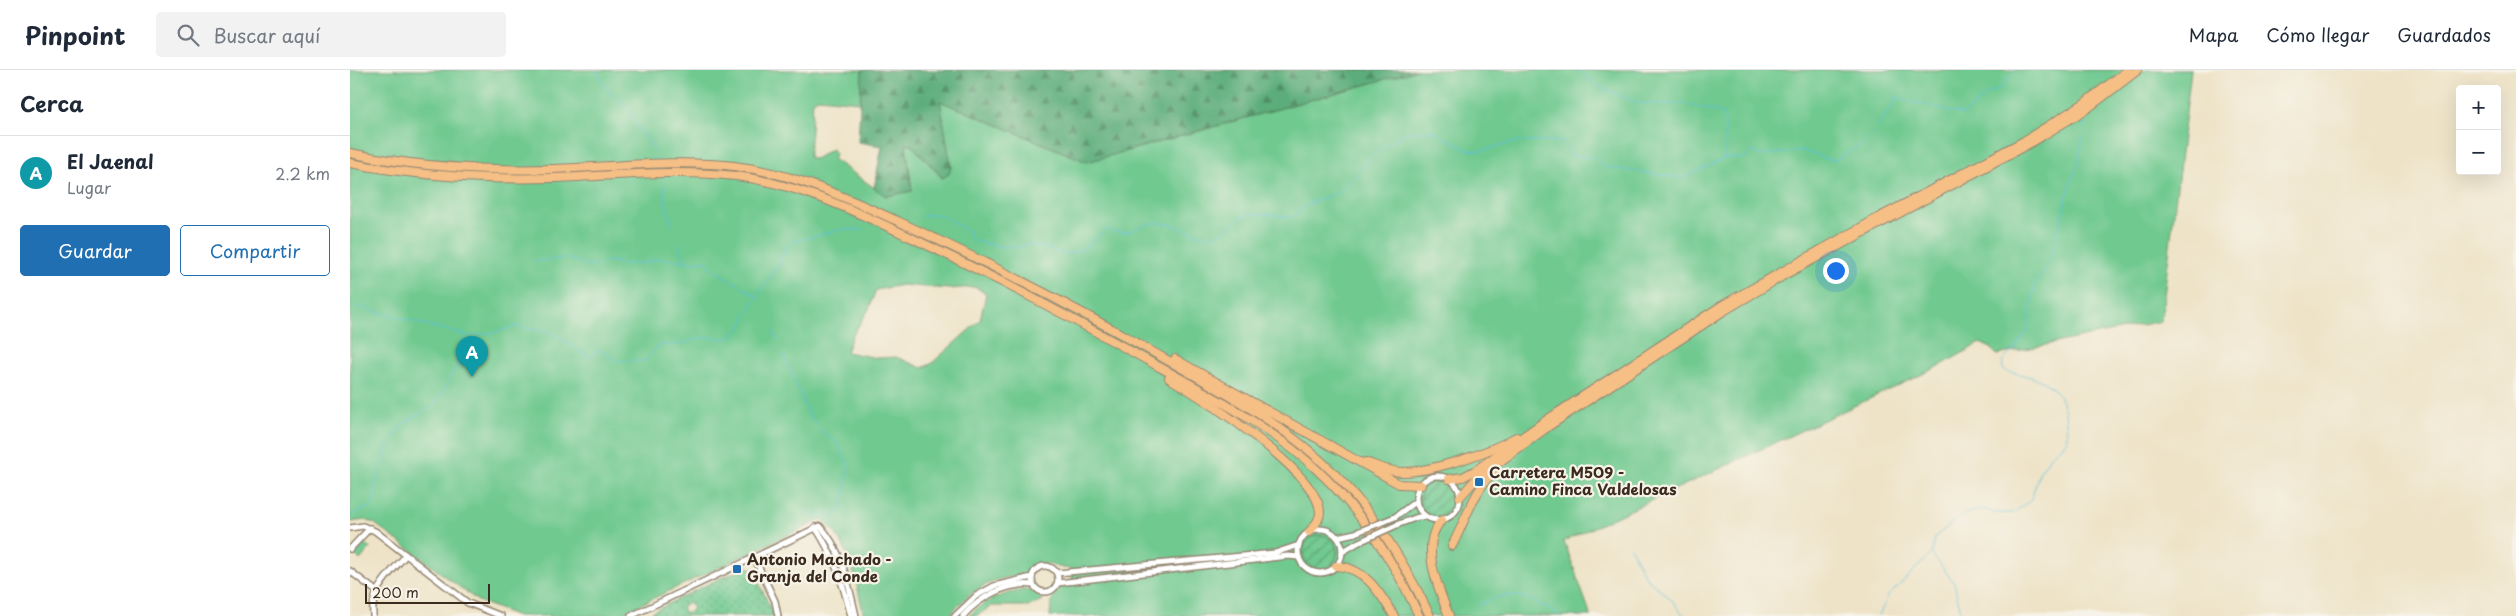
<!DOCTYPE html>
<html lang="es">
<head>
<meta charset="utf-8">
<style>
  :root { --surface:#fff; --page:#f2f2f3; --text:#1f2937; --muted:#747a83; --line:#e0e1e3; --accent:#1f6fb2 }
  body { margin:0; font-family:"Playpen Sans",sans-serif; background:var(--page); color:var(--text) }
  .controls { position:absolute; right:15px; top:15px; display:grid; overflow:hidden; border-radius:5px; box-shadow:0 5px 20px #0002 }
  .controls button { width:45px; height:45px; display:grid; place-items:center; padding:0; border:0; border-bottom:1px solid var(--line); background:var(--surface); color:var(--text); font:25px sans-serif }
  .scale { position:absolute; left:15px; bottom:12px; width:125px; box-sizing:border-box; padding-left:5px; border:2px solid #3b2a1e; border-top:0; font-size:14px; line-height:18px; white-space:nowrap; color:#3b2a1e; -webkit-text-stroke:4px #f7f3e8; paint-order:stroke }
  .you { position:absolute; left:1485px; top:200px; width:18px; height:18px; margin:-12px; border:4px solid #fff; border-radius:50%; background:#1a73e8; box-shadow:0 0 0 8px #1a73e833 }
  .badge { display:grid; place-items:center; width:32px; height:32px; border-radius:50%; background:var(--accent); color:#fff; font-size:16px; font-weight:700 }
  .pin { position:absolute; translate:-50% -41px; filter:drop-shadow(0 1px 2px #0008) }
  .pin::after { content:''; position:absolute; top:26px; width:18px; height:15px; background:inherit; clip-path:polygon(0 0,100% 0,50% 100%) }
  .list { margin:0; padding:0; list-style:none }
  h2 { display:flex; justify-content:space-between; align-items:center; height:65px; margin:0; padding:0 20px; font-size:21px }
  h2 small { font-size:16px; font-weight:400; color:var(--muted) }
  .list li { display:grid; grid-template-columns:32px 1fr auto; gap:15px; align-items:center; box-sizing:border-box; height:75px; padding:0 20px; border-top:1px solid var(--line) }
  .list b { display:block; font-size:19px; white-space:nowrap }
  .list p { margin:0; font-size:16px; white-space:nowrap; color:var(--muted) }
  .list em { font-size:16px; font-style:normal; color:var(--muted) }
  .actions { display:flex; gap:10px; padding:15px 20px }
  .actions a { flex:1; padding:11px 0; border:1px solid var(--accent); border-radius:5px; text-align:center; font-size:18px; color:var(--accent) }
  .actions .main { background:var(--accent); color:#fff }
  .icon { flex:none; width:28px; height:28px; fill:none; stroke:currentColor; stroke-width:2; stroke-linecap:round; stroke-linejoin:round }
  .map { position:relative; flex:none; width:2166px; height:546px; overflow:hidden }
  header { display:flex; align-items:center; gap:30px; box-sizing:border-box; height:70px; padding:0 25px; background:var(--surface); border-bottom:1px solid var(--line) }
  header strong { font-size:24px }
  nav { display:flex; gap:28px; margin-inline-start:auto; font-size:18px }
  .search { width:350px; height:45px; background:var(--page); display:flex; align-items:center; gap:12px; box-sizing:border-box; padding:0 18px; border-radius:5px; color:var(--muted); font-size:19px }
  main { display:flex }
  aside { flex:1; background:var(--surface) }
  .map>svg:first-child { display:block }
</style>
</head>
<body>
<header>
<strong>Pinpoint</strong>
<div class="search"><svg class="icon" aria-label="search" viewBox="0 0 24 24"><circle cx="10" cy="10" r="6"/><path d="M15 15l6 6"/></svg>Buscar aquí</div>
<nav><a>Mapa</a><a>Cómo llegar</a><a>Guardados</a></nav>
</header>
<main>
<aside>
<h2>Cerca<small></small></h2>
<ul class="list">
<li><span class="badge" style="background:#0f9aa8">A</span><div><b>El Jaenal</b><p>Lugar</p></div><em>2.2 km</em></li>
</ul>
<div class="actions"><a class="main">Guardar</a><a>Compartir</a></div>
</aside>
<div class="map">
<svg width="2166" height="546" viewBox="0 0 2166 546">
  <defs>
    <pattern id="forest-firs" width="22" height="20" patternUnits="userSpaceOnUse" patternTransform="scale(1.25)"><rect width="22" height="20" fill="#5cad7a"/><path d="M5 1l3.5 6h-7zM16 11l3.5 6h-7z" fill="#4d8d63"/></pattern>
    <pattern id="park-dots" width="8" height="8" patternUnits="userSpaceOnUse" patternTransform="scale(1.25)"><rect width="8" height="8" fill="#70c98f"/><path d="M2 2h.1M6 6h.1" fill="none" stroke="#5da374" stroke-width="1.8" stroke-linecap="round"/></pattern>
    <pattern id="garden-furrows" width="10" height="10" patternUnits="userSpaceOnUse" patternTransform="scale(1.25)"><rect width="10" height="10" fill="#70c98f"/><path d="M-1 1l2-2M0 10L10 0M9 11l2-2" fill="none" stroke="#5da374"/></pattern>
  </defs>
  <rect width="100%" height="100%" fill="#f7f3e8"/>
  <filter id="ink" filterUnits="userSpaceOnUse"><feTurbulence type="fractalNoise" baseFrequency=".02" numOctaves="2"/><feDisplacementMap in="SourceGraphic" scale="10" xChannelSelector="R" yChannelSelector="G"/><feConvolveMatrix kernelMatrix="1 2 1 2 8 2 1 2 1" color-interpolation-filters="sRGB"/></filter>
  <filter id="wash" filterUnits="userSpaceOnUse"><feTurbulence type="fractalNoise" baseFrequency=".0096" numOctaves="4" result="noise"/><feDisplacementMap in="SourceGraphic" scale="20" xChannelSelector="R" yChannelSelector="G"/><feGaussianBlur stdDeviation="1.12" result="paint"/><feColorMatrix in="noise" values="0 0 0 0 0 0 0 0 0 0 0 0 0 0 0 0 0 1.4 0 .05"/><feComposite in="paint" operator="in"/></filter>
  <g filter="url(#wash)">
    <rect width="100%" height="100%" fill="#eee3c7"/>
    <g fill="#70c98f" stroke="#567a56" fill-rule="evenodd">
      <path d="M 0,0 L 512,0 L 510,32 L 468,28 L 463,31 L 459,88 L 465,89 L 482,79 L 485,84 L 483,89 L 536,126 L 562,121 L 556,74 L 562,75 L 592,108 L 599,104 L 601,97 L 590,31 L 737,92 L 1068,0 L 1841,0 L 1811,251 L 1647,285 L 1641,278 L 1630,273 L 1590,296 L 1214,471 L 1241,546 L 700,546 C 701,529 703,517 722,515 L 722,499 C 697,498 702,485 677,504 C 641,509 623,517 599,546 L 514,546 C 506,512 500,472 472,449 L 266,546 L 168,546 L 128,531 L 24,453 L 15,450 L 0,452 ZM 552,215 L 599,219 L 626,217 L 636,224 L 630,250 L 581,294 L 572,298 L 546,287 L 528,288 L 496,282 L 502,266 L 519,239 L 526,220 Z"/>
      <path d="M 15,473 L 20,478 L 10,490 L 5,485 Z"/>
      <path d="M 679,519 L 686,522 L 692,530 L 680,536 L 642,536 L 626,546 L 619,546 C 636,528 656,523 679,519 Z"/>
    </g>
    <path fill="url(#forest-firs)" stroke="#4c6c4c" d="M 512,0 L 1068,0 L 737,92 L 590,31 L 601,97 L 599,104 L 593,108 L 562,75 L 556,74 L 562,121 L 536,126 L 524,118 L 532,76 L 508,72 Z"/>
    <path fill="url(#park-dots)" stroke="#567a56" fill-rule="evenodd" d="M 398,497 L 403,499 L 424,546 L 306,546 L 302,542 L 364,511 ZM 338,532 L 343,538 L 339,543 L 335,543 L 332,537 Z"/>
    <g fill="url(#garden-furrows)" stroke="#567a56">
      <circle cx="1087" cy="429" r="17"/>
      <circle cx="970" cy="482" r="17"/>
    </g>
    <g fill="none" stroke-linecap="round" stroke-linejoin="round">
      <g stroke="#5cc1da" stroke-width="1">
        <path d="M 246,0 L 259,22 L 269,29 L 305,81"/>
        <path d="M 1229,0 L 1246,15 L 1287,33 L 1336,34 L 1373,43 L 1375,51 L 1375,88"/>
        <path d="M 1746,8 L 1746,4"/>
        <path d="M 1735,58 L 1736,53"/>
        <path d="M 307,87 L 307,89"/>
        <path d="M 313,109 L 314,111"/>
        <path d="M 314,115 L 316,135 L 322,155"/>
        <path d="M 572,146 L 589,144 L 618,161 L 621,170 L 647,176 L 671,177 L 678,174 L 717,184 L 733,179 L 757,159 C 784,170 786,152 808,153 C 829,153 843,167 863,166 C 876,165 882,153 892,147 C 905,140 928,147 942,147 L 963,131 L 986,124 L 1003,110 L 1021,86 L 1056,62 L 1083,61 L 1118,80 L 1131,81 L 1164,72 L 1214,71 L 1221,86 L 1245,87 L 1255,97 L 1333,108 L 1375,88 L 1395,88 L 1403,81 L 1410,85 L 1454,81 L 1484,91 L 1517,71 L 1547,28 L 1544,27 L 1614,45 L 1637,24 L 1651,18 L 1665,0"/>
        <path d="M 323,159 L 324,160"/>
        <path d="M 329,174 L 335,191 L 340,193 L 355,190 L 364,200 L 408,227"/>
        <path d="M 185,191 L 217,188 L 240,196 L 259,191 L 275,194 L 295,193 L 307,189 L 335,191"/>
        <path d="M 0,231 L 1,232"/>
        <path d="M 5,236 L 119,266 L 143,263 L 166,256 L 202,263 L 239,287 L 249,280 L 268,291 L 295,291 L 309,275 L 326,275 L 356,267 L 378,269 L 391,257 L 397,242 L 427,197 L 435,179 L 442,172 L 493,159 L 513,160"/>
        <path d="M 423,262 L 426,269"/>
        <path d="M 434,285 L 459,345 L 475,364 L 488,374 L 496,390 L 499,399 L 491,440 L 487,446 L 480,446 L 458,442"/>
        <path d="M 0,445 L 22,436 L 27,409 L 37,376 L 53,354 L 82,337 L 95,319 L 108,294 L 114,265"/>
        <path d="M 1280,477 L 1296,508 L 1321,529 L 1334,546"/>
        <path d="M 1582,483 L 1585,467 L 1613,444 L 1633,439 L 1645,443 L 1663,443 L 1681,430 L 1689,403 L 1702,384 L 1717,371 C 1716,330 1712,313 1669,304 C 1662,302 1657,304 1652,297 L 1654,289 L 1665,279 L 1678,260 L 1684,216 L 1700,192 L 1716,128 L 1728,94 L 1733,66"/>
        <path d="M 1582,484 L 1604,513 L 1612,546"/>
        <path d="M 1129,535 C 1163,516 1180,528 1211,546"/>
        <path d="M 1529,546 L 1538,526 L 1581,484"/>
      </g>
    </g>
  </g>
  <g filter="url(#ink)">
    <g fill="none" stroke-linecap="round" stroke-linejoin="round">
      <g stroke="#948672" stroke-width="8">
        <g id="minor">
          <circle cx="1088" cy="428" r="22"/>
          <path d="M 1045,447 L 1066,431"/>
          <path d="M 1049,454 L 1068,447 L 1076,447"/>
          <path d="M 465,457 C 484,485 493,514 501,546"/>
          <path d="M 0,458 L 13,456 L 25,461 L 118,533 L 151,546"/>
          <circle cx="970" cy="481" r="22"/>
          <path d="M 987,467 L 1005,463"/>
          <path d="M 0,479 L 20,458"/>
          <path d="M 992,482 L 1009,472"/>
          <path d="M 404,487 L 425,531 L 428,546"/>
          <circle cx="695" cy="509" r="13"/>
          <path d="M 0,501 L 26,521"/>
          <path d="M 707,503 L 925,483 L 949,475"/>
          <path d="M 708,513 L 938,486 L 949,487"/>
          <path d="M 23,546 C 20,519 40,504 56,485"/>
          <path d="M 281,546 L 470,456 C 492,479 499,516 506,546"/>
          <path d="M 605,546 L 626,526 L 644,516 L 682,507"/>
          <path d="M 613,546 C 630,527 657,512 683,515"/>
        </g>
      </g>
      <g stroke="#948672" stroke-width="10">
        <g id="highway">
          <path d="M 0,83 C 66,97 137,101 204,99 C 264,97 325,89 384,96 C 444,103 500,129 554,154 C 639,193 722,236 803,282 C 859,314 921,346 970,390 C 1019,434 1052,487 1080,546"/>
          <path d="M 0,93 C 66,106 135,110 202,108 C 263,106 324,99 386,106 C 449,114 507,142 564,169 C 637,203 707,240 777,279 C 837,313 912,350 964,397 C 1010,439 1043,489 1069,546"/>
          <path d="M 825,289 L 1049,414 L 1071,415"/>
          <path d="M 819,308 C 853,328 968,402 970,442 C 970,450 965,456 959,462"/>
          <path d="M 1015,392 C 1027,396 1039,402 1052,402 C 1082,402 1141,382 1166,367"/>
          <path d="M 1099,409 L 1113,407 L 1126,400 L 1195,351 L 1371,236 L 1526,149 L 1674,71 L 1733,34 L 1778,0"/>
          <path d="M 1110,427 L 1126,409 L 1199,356 L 1372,242 L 1436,204 L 1682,72 L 1738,38 L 1788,0"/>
          <path d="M 1092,450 C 1068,474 1089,519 1099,546"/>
          <path d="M 1102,476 C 1116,449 1124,420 1146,399"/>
          <path d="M 986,496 C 1015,497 1030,523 1044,546"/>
        </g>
      </g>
      <use href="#minor" stroke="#fff" stroke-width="5"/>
      <use href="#highway" stroke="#f5bf86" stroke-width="8"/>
      <g stroke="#948672" stroke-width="8" stroke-linecap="butt">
        <g id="minor-bridge">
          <path d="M 1005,463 L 1045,447"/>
          <path d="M 1009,472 L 1049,454"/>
        </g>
      </g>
      <use href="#minor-bridge" stroke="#fff" stroke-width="5"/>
    </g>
  </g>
  <g fill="#1f6fb2" stroke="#f7f3e8" stroke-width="2">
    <rect x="1124" y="407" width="10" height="10" rx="2.5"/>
    <rect x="382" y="494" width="10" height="10" rx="2.5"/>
  </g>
  <g text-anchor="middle" stroke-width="4.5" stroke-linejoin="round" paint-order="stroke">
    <g font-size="15" font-weight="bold" fill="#3b2a1e" stroke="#f7f3e8" text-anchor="start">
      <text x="1139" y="408">Carretera M509 -<tspan x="1139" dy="17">Camino Finca Valdelosas</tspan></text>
      <text x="397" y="495">Antonio Machado -<tspan x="397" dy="17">Granja del Conde</tspan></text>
    </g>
  </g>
</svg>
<div class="controls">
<button>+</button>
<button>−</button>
</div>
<div class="scale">200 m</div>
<div class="you"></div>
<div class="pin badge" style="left:122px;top:307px;background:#0f9aa8">A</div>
</div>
</main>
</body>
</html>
